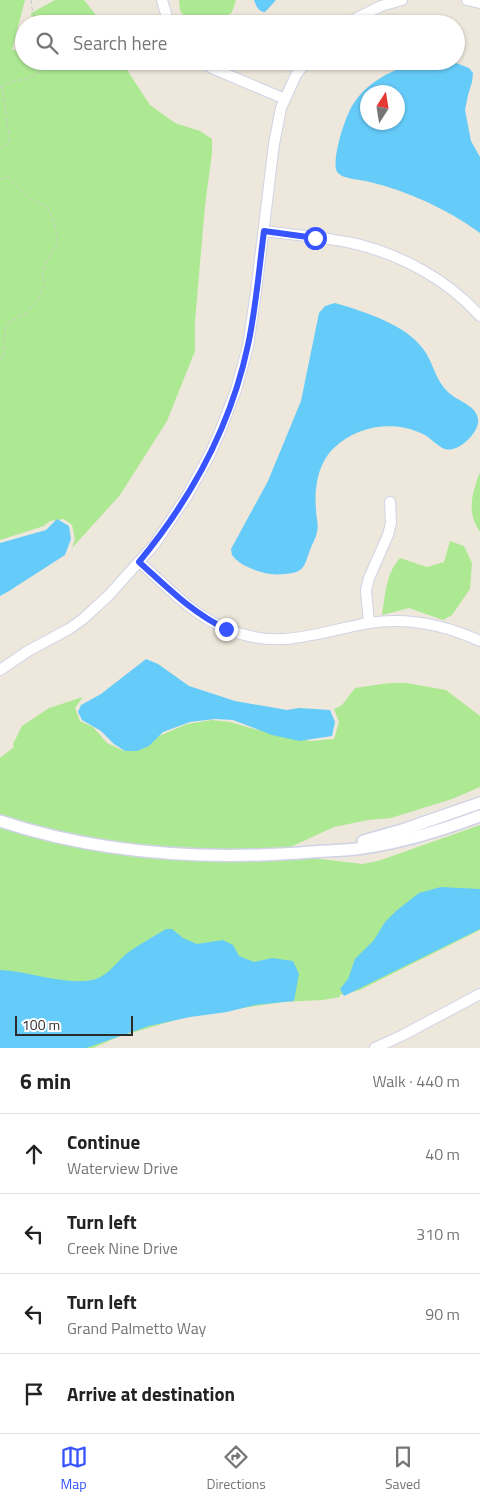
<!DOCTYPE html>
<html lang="en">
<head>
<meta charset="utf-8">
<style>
  :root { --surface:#fff; --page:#f2f2f2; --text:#222; --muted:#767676; --line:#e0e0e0; --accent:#3754ff }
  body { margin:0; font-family:"Titillium Web",sans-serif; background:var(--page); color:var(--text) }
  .compass { position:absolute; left:360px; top:85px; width:45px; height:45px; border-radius:50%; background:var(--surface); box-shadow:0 1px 4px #0004; rotate:12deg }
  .scale { position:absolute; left:15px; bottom:12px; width:118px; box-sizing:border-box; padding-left:5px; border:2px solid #2b2b2b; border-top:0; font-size:14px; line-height:18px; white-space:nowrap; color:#2b2b2b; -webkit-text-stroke:4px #fff; paint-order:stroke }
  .stop { position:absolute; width:15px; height:15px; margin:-11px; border:4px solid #3754ff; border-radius:50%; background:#fff }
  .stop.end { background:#3754ff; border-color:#fff; box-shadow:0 1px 5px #0008 }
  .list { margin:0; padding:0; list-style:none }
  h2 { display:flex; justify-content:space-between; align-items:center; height:65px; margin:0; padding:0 20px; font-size:21px }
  h2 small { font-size:16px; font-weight:400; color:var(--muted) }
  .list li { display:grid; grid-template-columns:32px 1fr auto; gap:15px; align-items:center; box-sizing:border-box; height:80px; padding:0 20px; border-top:1px solid var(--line) }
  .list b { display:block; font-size:19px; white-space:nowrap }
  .list p { margin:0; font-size:16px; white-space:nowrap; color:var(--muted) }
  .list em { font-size:16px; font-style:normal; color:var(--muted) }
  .icon { flex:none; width:28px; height:28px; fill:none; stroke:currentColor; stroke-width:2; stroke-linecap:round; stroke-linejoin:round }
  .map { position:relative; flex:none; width:480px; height:1048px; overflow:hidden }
  .search { position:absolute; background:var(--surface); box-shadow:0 1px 4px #0004; left:15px; right:15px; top:15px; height:55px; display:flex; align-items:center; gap:12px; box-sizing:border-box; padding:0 18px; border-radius:28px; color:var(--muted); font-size:19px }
  .sheet { height:385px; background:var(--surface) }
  nav { display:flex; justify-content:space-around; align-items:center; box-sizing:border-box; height:70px; border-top:1px solid var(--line); background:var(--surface); font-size:14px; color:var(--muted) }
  nav a { display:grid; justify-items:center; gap:2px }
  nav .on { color:var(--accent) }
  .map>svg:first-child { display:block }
</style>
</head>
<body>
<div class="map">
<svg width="480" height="1048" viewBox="0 0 480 1048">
  <rect width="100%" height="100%" fill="#eee7db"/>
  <g fill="#ade993">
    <path d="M 0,0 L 25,0 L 12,50 L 24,50 L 24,61 L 121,61 L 150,105 L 175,123 L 200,131 L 212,139 L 212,153 L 205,206 L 195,321 L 195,351 L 167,421 L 120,495 L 72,548 L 75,539 L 72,525 L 64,519 L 50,521 L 44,526 L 0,540 Z"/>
    <path d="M 55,0 L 84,0 L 103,24 L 33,24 L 31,13 Z"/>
    <path d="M 179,0 L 236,0 L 232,12 L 217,24 L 190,24 L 188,23 L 180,10 Z"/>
    <path d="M 480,472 L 480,532 C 466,511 472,494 480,472 Z"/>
    <path d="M 450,541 L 464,546 L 472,563 L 470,589 L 452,615 L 443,620 L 409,608 L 382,615 C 385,596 386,573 400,558 L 427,567 L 444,562 Z"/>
    <path d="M 389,683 L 406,683 L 446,690 L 480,716 L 480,787 L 452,799 L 391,818 L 368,820 L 334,827 L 286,849 L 259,851 L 171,850 L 104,841 L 52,831 L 0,816 L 0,758 L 14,747 L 13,744 L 22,726 L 49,708 L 83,697 L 75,708 L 80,721 L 93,727 L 107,743 L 124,751 L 187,724 L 212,720 L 230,722 L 254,729 L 311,741 L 334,739 L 339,722 L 334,709 L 342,705 L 355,688 Z"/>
    <path d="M 0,825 L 50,840 L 305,857 L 362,864 L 378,861 L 480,825 L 480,930 L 360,990 L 340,995 L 340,997 L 323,1000 L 283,1002 L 189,1016 L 118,1037 L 93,1048 L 0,1048 Z"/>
  </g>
  <g fill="#65cbf9" fill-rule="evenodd">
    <path d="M 254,0 L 276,0 L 265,12 C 258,12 256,5 254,0 Z"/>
    <path d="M 425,61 L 446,61 L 456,63 L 469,68 L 473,73 L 472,82 L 468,95 L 465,110 L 471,141 L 480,157 L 480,233 C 447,209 410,192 370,182 C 363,180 343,179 338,173 C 330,164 344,122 349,112 C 362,83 395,67 425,61 ZM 368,92 L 398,92 L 398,122 L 368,122 Z"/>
    <path d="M 335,303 C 365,312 409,325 426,353 C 434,366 436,381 448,392 C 458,402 480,406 478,423 C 476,435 458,453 445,449 C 437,446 431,438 423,434 C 395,420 358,425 335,447 C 318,462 314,488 316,510 C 316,517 319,525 317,532 C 316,538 312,544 310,550 C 304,566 305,572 286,574 C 281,574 277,575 271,574 C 258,572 240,566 232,555 L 231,549 L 268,481 L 301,401 L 319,313 L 325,306 Z"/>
    <path d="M 57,519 L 69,526 L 71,539 L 65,555 L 9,591 L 0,596 L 0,543 L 46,530 Z"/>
    <path d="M 146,659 L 158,664 L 189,686 L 235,701 L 287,710 L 299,708 L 330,710 L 335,722 L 332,736 L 299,741 L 272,735 L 233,720 L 215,719 L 190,722 L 163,732 L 149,746 L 137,751 L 125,751 L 114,744 L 101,731 L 82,720 L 78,712 L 81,705 L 101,694 Z"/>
    <path d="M 441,887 L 480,889 L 480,929 L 344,996 L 340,989 L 348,979 L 355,959 L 374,940 L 385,922 L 396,911 L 419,893 Z"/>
    <path d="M 166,929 L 172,929 L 183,938 L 197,944 L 223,940 L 233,945 L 239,956 L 254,962 L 272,958 L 293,961 L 299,974 L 294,1001 L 255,1005 L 227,1012 L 190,1017 L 149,1026 L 86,1048 L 0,1048 L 0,970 C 30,971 68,987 96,979 C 108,975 117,962 126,954 C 138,945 153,937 166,929 Z"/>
  </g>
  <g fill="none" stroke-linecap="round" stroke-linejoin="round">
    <g stroke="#d0d3e5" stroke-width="12">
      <g id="minor">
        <path d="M 162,0 L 169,24"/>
        <path d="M 467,0 L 480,3"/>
        <path d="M 345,24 L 381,6 L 402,0"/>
        <path d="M 200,61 L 214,69 L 285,99"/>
        <path d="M 264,231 C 293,235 323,237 352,243 C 400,254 447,279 480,316"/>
        <path d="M 139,562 C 167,586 192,615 227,629 C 280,651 317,632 369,623 C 407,617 445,625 480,641"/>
        <path d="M 369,623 L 366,590 L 369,578 L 388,535 L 391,523 L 390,502"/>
        <path d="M 0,670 L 28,651 L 69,629 L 83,619 L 109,595 L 154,545 L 187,496 L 210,454 L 219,434 L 236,390 L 248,346 L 256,292 L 274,144 L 281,108 L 296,75 L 306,61"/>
        <path d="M 375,1048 L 403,1035 L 480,994"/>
      </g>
    </g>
    <g stroke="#d0d3e5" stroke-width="14">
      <g id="tertiary">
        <path d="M 0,821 C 96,853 198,860 299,853 C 318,851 337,851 356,849 C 398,844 440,831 480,816"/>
        <path d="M 363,841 L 402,830 L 480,803"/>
      </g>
    </g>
    <g stroke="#c8c8c8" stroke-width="1" stroke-dasharray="4 2.5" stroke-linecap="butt">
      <path d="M 31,0 L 32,8 L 37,24"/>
      <path d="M 0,87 L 10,82 L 30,78 L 43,69 L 44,61"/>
      <path d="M 0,149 L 10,142 L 2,86"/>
      <path d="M 0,179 L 9,177 C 21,192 29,200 47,206 L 54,222 L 58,242 L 45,264 L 42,271 L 44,286 L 36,303 L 26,313 L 8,323 L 5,330 L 3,358 L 0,359"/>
    </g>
    <use href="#minor" stroke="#fff" stroke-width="10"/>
    <use href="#tertiary" stroke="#fff" stroke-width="11"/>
  </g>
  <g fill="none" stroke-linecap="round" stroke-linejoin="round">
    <path stroke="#3754ff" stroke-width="6" d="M 226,629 C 192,613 167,587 139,562 C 191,499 231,425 248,345 C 256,308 259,269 264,231 L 315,238"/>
  </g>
</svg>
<svg class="compass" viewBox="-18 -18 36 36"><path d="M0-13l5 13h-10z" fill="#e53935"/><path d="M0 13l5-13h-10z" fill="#767676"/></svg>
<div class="scale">100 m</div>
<div class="stop" style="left:315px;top:238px"></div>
<div class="stop end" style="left:226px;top:629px"></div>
<div class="search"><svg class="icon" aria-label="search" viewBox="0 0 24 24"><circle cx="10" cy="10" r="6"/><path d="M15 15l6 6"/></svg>Search here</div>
</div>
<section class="sheet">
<h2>6 min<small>Walk · 440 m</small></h2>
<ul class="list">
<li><svg class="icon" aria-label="ahead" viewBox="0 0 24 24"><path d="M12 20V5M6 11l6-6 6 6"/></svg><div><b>Continue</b><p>Waterview Drive</p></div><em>40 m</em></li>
<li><svg class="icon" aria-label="left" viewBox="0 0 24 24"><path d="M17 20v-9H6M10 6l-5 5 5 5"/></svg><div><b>Turn left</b><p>Creek Nine Drive</p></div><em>310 m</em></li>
<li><svg class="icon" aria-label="left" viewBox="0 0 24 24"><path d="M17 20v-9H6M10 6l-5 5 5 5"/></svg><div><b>Turn left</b><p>Grand Palmetto Way</p></div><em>90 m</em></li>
<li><svg class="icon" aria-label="arrive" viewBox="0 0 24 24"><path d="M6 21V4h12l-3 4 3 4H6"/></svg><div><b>Arrive at destination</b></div></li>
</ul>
</section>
<nav>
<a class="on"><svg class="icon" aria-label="map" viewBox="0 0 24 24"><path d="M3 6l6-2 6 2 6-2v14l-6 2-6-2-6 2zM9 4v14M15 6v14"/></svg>Map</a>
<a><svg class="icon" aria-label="directions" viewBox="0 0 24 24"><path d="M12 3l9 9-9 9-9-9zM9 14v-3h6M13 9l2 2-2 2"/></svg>Directions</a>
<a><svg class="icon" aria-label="saved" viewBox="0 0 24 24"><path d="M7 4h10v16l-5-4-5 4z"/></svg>Saved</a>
</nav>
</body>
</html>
